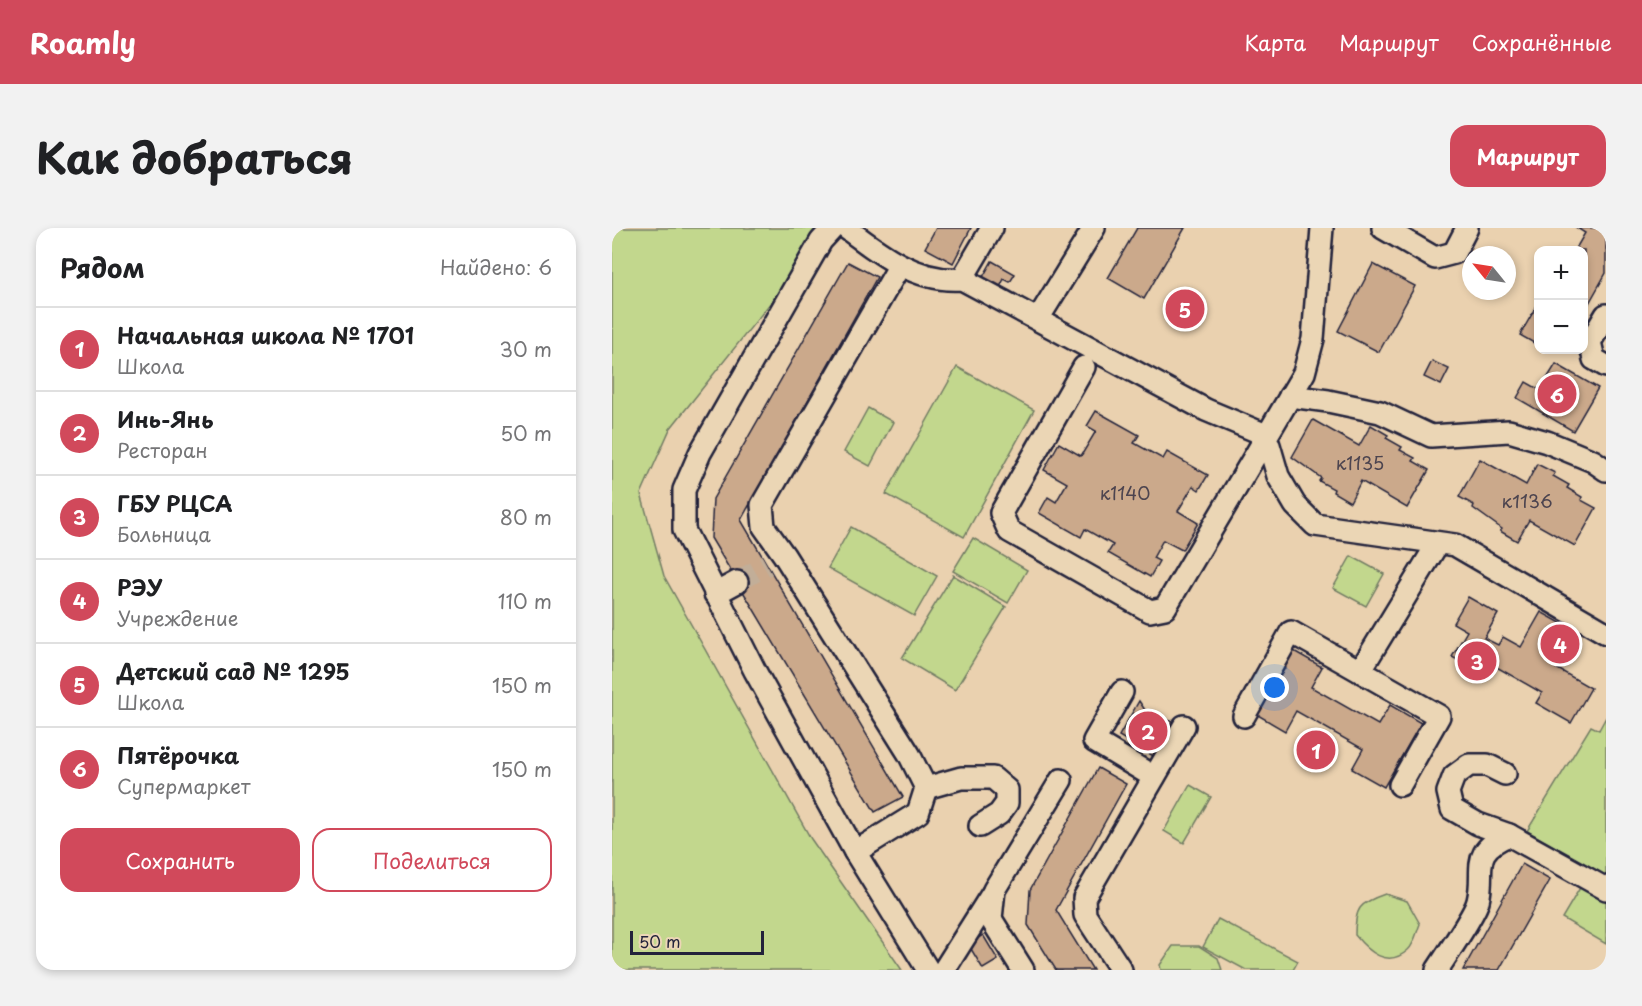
<!DOCTYPE html>
<html lang="ru">
<head>
<meta charset="utf-8">
<style>
  :root { --surface:#fff; --page:#f2f2f2; --text:#202124; --muted:#757577; --line:#e0e0e0; --accent:#d1495b }
  body { margin:0; font-family:"Playpen Sans",sans-serif; background:var(--page); color:var(--text) }
  .controls { position:absolute; right:18px; top:18px; display:grid; overflow:hidden; border-radius:12px; box-shadow:0 3px 9px #0003 }
  .controls button { width:54px; height:54px; display:grid; place-items:center; padding:0; border:0; border-bottom:2px solid var(--line); background:var(--surface); color:var(--text); font:30px sans-serif }
  .compass { position:absolute; left:850px; top:18px; width:54px; height:54px; border-radius:50%; background:var(--surface); box-shadow:0 3px 9px #0003; rotate:300deg }
  .scale { position:absolute; left:18px; bottom:15px; width:134px; box-sizing:border-box; padding-left:6px; border:3px solid #22223b; border-top:0; font-size:16px; line-height:21px; white-space:nowrap; color:#22223b; -webkit-text-stroke:4px #ebd6b5; paint-order:stroke }
  .you { position:absolute; left:663px; top:460px; width:21px; height:21px; margin:-15px; border:4px solid #fff; border-radius:50%; background:#1a73e8; box-shadow:0 0 0 9px #1a73e833 }
  .badge { display:grid; place-items:center; width:39px; height:39px; border-radius:50%; background:var(--accent); color:#fff; font-size:20px; font-weight:700 }
  .pin { position:absolute; translate:-50% -50%; border:3px solid #fff; box-shadow:0 2px 6px #0006 }
  .list { margin:0; padding:0; list-style:none }
  h2 { display:flex; justify-content:space-between; align-items:center; height:78px; margin:0; padding:0 24px; font-size:26px }
  h2 small { font-size:20px; font-weight:400; color:var(--muted) }
  .list li { display:grid; grid-template-columns:39px 1fr auto; gap:18px; align-items:center; box-sizing:border-box; height:84px; padding:0 24px; border-top:2px solid var(--line) }
  .list b { display:block; font-size:22px; white-space:nowrap }
  .list p { margin:0; font-size:20px; white-space:nowrap; color:var(--muted) }
  .list em { font-size:20px; font-style:normal; color:var(--muted) }
  .actions { display:flex; gap:12px; padding:18px 24px }
  .actions a { flex:1; padding:14px 0; border:2px solid var(--accent); border-radius:18px; text-align:center; font-size:21px; color:var(--accent) }
  .actions .main { background:var(--accent); color:#fff }
  .map { position:relative; flex:none; width:994px; height:742px; overflow:hidden; border-radius:18px }
  header { display:flex; align-items:center; gap:36px; box-sizing:border-box; height:84px; padding:0 30px; background:var(--accent); color:#fff }
  header strong { font-size:28px }
  nav { display:flex; gap:33px; margin-inline-start:auto; font-size:21px }
  .intro { display:flex; align-items:center; justify-content:space-between; box-sizing:border-box; height:144px; padding:0 36px }
  h1 { margin:0; font-size:42px }
  .button { padding:15px 27px; border-radius:18px; background:var(--accent); color:#fff; font-size:21px; font-weight:700 }
  main { display:flex; gap:36px; padding:0 36px }
  aside { flex:1; background:var(--surface); border-radius:18px; box-shadow:0 3px 9px #0003 }
  .map>svg:first-child { display:block }
</style>
</head>
<body>
<header>
<strong>Roamly</strong>
<nav><a>Карта</a><a>Маршрут</a><a>Сохранённые</a></nav>
</header>
<div class="intro"><h1>Как добраться</h1><a class="button">Маршрут</a></div>
<main>
<aside>
<h2>Рядом<small>Найдено: 6</small></h2>
<ul class="list">
<li><span class="badge">1</span><div><b>Начальная школа № 1701</b><p>Школа</p></div><em>30 m</em></li>
<li><span class="badge">2</span><div><b>Инь-Янь</b><p>Ресторан</p></div><em>50 m</em></li>
<li><span class="badge">3</span><div><b>ГБУ РЦСА</b><p>Больница</p></div><em>80 m</em></li>
<li><span class="badge">4</span><div><b>РЭУ</b><p>Учреждение</p></div><em>110 m</em></li>
<li><span class="badge">5</span><div><b>Детский сад № 1295</b><p>Школа</p></div><em>150 m</em></li>
<li><span class="badge">6</span><div><b>Пятёрочка</b><p>Супермаркет</p></div><em>150 m</em></li>
</ul>
<div class="actions"><a class="main">Сохранить</a><a>Поделиться</a></div>
</aside>
<div class="map">
<svg width="994" height="742" viewBox="0 0 994 742">
  <rect width="100%" height="100%" fill="#ead1af"/>
  <filter id="ink" filterUnits="userSpaceOnUse"><feTurbulence type="fractalNoise" baseFrequency=".0167" numOctaves="2"/><feDisplacementMap in="SourceGraphic" scale="12" xChannelSelector="R" yChannelSelector="G"/><feConvolveMatrix kernelMatrix="1 2 1 2 8 2 1 2 1" color-interpolation-filters="sRGB"/></filter>
  <g filter="url(#ink)">
    <g fill="#c2d78d" stroke="#727c64" stroke-width="1.5">
      <path d="M 0,0 L 218,0 L 58,201 L 29,266 L 52,348 L 199,611 L 290,742 L 0,742 Z"/>
      <path d="M 345,139 L 422,182 L 352,309 L 274,266 Z"/>
      <path d="M 256,180 L 281,194 L 258,238 L 232,224 Z"/>
      <path d="M 239,299 L 325,348 L 302,388 L 216,340 Z"/>
      <path d="M 361,310 L 415,342 L 396,375 L 341,343 Z"/>
      <path d="M 739,328 L 772,346 L 754,378 L 721,360 Z"/>
      <path d="M 341,347 L 394,379 L 343,462 L 290,430 Z"/>
      <path d="M 994,489 L 994,648 L 915,603 L 979,498 L 987,502 Z"/>
      <path d="M 578,557 L 599,569 L 572,615 L 552,603 Z"/>
      <path d="M 969,658 L 994,672 L 994,716 L 950,690 Z"/>
      <path d="M 773,666 L 795,673 L 808,696 C 805,703 802,717 796,722 C 775,741 756,723 743,707 C 743,680 747,675 773,666 Z"/>
      <path d="M 606,691 L 686,733 L 681,742 L 634,742 L 591,719 Z"/>
      <path d="M 561,718 L 587,718 L 606,730 L 610,742 L 549,742 L 548,737 Z"/>
    </g>
    <g fill="#cba98b" stroke="#22223b" stroke-width="1.5">
      <path d="M 324,0 L 359,0 L 341,35 L 313,20 Z"/>
      <path d="M 525,0 L 573,0 L 532,71 L 496,50 Z"/>
      <path d="M 965,0 L 994,0 L 994,45 L 972,84 L 972,22 L 963,22 L 973,5 Z"/>
      <path d="M 380,33 L 403,46 L 398,54 L 392,51 L 388,59 L 371,49 Z"/>
      <path d="M 236,34 L 265,49 L 129,292 L 291,569 L 263,584 L 99,310 L 101,271 Z"/>
      <path d="M 761,36 L 803,58 L 767,124 L 726,103 Z"/>
      <path d="M 927,74 L 927,118 L 908,107 Z"/>
      <path d="M 820,133 L 837,141 L 829,157 L 812,149 Z"/>
      <path d="M 944,136 L 986,160 L 961,203 L 905,170 L 914,154 L 928,162 Z"/>
      <path d="M 484,183 L 527,207 L 522,215 L 551,231 L 555,224 L 596,247 L 587,262 L 581,258 L 566,283 L 586,295 L 570,322 L 551,312 L 541,330 L 547,333 L 538,349 L 496,325 L 501,317 L 473,301 L 469,309 L 427,285 L 436,269 L 444,274 L 455,255 L 432,242 L 447,215 L 469,228 L 484,203 L 475,198 Z"/>
      <path d="M 701,192 L 747,218 L 759,197 L 776,207 L 774,210 L 790,219 L 788,222 L 803,230 L 801,233 L 817,242 L 795,280 L 749,253 L 738,274 L 721,264 L 722,261 L 707,253 L 709,250 L 680,229 Z"/>
      <path d="M 868,231 L 914,257 L 925,236 L 943,245 L 941,248 L 957,257 L 955,260 L 970,269 L 969,272 L 984,280 L 963,318 L 917,292 L 905,313 L 888,303 L 890,301 L 861,280 L 862,277 L 847,269 Z"/>
      <path d="M 856,369 L 886,386 L 872,410 L 886,417 L 891,409 L 909,419 L 929,384 L 965,404 L 944,440 L 979,460 L 959,495 L 924,475 L 930,465 L 876,434 L 870,445 L 840,429 L 855,403 L 841,395 Z"/>
      <path d="M 680,422 L 710,439 L 699,459 L 766,497 L 778,477 L 809,495 L 772,559 L 740,541 L 751,521 L 684,483 L 673,503 L 644,486 Z"/>
      <path d="M 527,473 L 537,488 L 563,494 L 543,529 L 507,508 Z"/>
      <path d="M 486,540 L 514,556 L 444,682 L 481,742 L 444,742 L 416,697 L 418,662 Z"/>
      <path d="M 910,636 L 938,652 L 887,742 L 851,742 Z"/>
      <path d="M 371,707 L 386,732 L 371,741 L 356,716 Z"/>
    </g>
    <g fill="none" stroke-linecap="round" stroke-linejoin="round">
      <path stroke="#c2ae98" stroke-width="21" stroke-dasharray="21 10" stroke-linecap="butt" d="M 125,354 L 155,337"/>
      <g stroke="#22223b" stroke-width="26">
        <g id="minor">
          <path d="M 221,0 L 209,13 L 88,225 L 72,262 L 72,302 L 143,443 L 243,624 L 316,742"/>
          <path d="M 234,0 C 268,26 306,55 350,51 L 594,182 L 654,207"/>
          <path d="M 771,0 L 823,30 L 842,25 L 855,0"/>
          <path d="M 350,51 L 380,0"/>
          <path d="M 994,87 L 978,114 L 982,131 L 994,138"/>
          <path d="M 426,91 L 482,0"/>
          <path d="M 472,139 L 389,285 L 397,303 L 538,383 L 553,380 L 692,145 L 701,111 L 710,0"/>
          <path d="M 678,168 L 716,173 L 768,184 L 819,208 L 897,203 L 935,214 L 981,233 L 994,242"/>
          <path d="M 657,217 L 666,248 L 683,277 L 703,297 L 843,317 L 994,405"/>
          <path d="M 103,366 L 125,354"/>
          <path d="M 748,443 L 826,315"/>
          <path d="M 510,464 L 482,513 L 542,549"/>
          <path d="M 632,488 L 679,404 L 827,488 L 788,557"/>
          <path d="M 893,546 L 875,537 L 857,537 L 842,548 L 836,564 L 840,581 L 866,596 L 897,607"/>
          <path d="M 314,560 L 349,550 L 381,550 L 395,562 L 395,575 L 387,586 L 368,598"/>
          <path d="M 243,624 L 306,585 L 314,560 L 297,526 L 172,327 L 152,299 L 150,277 L 288,37"/>
          <path d="M 332,742 L 380,666"/>
          <path d="M 411,742 L 379,691 L 382,662 L 449,552"/>
          <path d="M 509,742 L 473,687 L 472,670 L 572,498"/>
          <path d="M 825,742 C 834,728 863,686 866,673 C 874,642 856,624 897,607 L 994,661"/>
        </g>
      </g>
      <use href="#minor" stroke="#ebd6b5" stroke-width="21"/>
    </g>
  </g>
  <g text-anchor="middle" stroke-width="4.5" stroke-linejoin="round" paint-order="stroke">
    <g font-size="18" fill="#4c444f">
      <text x="748" y="242">к1135</text>
      <text x="513" y="272">к1140</text>
      <text x="915" y="280">к1136</text>
    </g>
  </g>
</svg>
<div class="controls">
<button>+</button>
<button>−</button>
</div>
<svg class="compass" viewBox="-18 -18 36 36"><path d="M0-13l5 13h-10z" fill="#e53935"/><path d="M0 13l5-13h-10z" fill="#757577"/></svg>
<div class="scale">50 m</div>
<div class="you"></div>
<div class="pin badge" style="left:704px;top:522px">1</div>
<div class="pin badge" style="left:536px;top:503px">2</div>
<div class="pin badge" style="left:865px;top:433px">3</div>
<div class="pin badge" style="left:948px;top:416px">4</div>
<div class="pin badge" style="left:573px;top:81px">5</div>
<div class="pin badge" style="left:945px;top:166px">6</div>
</div>
</main>
</body>
</html>
